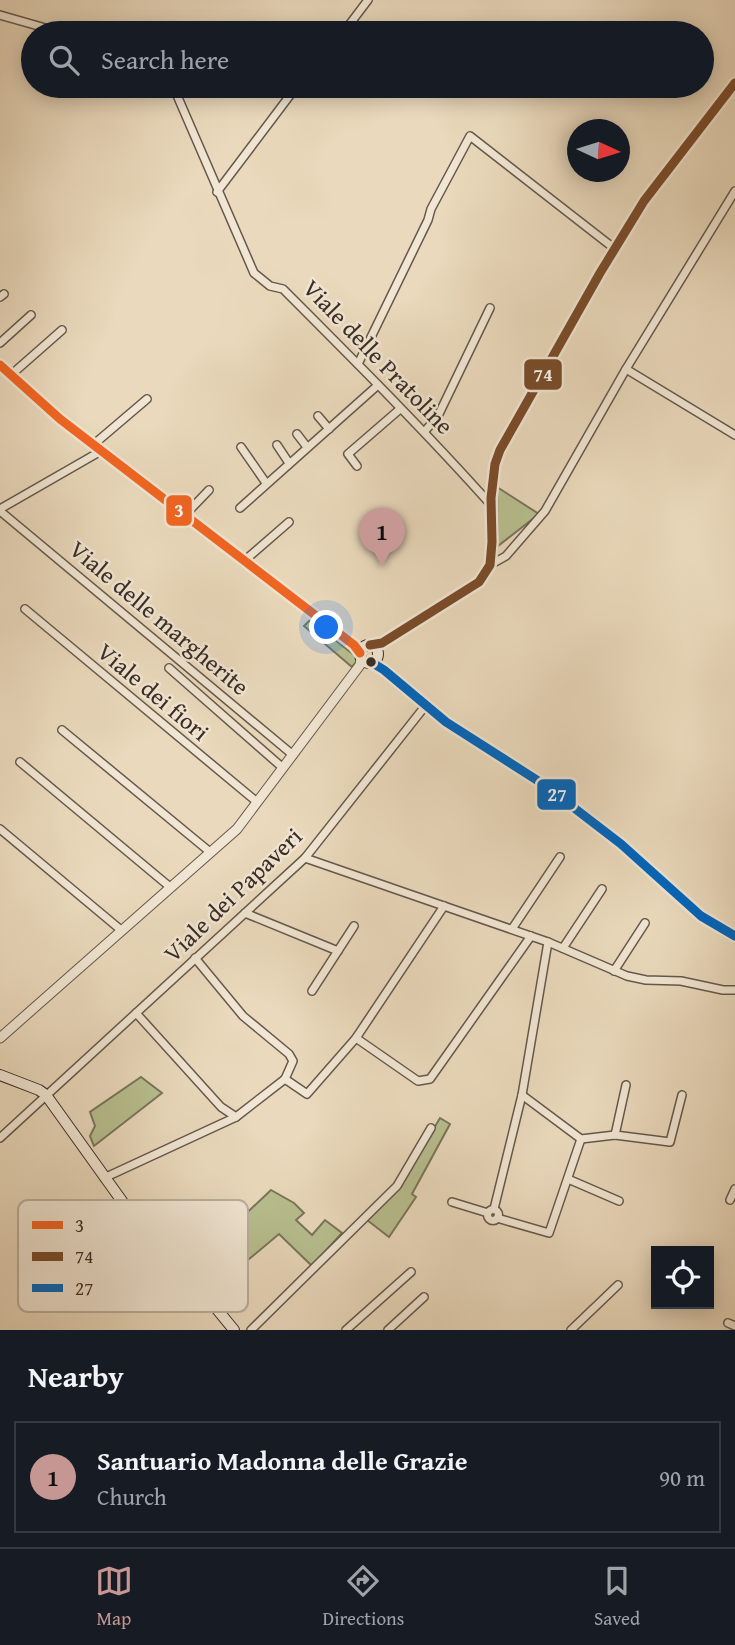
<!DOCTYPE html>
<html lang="en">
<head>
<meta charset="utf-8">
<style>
  :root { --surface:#171b24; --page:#242831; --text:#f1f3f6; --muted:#9ea1a6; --line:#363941; --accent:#c59692 }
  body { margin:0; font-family:"Gentium Book Plus",serif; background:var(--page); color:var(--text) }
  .controls { position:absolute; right:21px; bottom:21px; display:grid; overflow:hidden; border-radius:0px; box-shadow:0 4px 18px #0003 }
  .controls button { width:63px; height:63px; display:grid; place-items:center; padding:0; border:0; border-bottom:2px solid var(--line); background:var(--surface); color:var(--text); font:35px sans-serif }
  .compass { position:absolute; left:567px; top:119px; width:63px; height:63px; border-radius:50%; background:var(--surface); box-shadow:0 4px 18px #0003; rotate:94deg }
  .you { position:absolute; left:327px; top:628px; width:24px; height:24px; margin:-18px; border:5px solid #fff; border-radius:50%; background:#1a73e8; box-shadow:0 0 0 10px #1a73e833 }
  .badge { display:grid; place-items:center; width:46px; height:46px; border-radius:50%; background:var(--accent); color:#111; font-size:23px; font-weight:700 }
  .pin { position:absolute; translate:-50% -58px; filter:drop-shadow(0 2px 4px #0008) }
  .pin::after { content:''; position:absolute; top:37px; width:24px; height:21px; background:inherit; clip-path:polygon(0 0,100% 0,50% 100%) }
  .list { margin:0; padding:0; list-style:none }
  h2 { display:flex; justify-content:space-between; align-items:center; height:91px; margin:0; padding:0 28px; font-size:30px }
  h2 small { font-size:23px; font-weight:400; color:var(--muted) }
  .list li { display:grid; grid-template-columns:46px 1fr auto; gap:21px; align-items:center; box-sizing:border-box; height:112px; margin:0 14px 14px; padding:0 14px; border:2px solid var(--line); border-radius:0px }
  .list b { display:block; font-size:26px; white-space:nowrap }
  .list p { margin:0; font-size:23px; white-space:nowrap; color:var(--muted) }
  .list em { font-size:23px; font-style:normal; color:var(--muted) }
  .icon { flex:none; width:38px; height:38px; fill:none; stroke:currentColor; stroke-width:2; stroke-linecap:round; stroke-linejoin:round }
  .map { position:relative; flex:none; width:735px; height:1330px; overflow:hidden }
  .search { position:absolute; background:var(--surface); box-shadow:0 4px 18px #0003; left:21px; right:21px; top:21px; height:77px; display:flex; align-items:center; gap:18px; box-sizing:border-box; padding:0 24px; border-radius:38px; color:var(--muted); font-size:26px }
  .sheet { height:217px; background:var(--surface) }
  nav { display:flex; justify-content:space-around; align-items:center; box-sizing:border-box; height:98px; border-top:2px solid var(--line); background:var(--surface); font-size:19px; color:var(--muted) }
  nav a { display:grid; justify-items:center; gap:4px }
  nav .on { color:var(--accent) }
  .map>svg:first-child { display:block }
</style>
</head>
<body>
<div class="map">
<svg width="735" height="1330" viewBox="0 0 735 1330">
  <rect width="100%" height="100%" fill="#ead9bc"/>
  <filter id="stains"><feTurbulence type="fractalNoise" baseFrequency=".00286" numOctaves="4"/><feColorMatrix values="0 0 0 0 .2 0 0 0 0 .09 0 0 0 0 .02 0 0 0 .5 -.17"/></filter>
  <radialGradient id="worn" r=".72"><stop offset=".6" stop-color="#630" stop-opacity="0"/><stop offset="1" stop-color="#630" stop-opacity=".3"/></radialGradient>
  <g fill="#b8bf8f" stroke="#78765b" stroke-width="2">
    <path d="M 497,487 L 539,514 L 498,546 Z"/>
    <path d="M 310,620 L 359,659 L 352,667 L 304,626 Z"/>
    <path d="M 141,1077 L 162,1093 L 94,1146 L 90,1136 L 95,1126 L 90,1112 Z"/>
    <path d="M 440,1118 L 450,1124 L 412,1194 L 416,1197 L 389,1237 L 367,1220 L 399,1187 Z"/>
    <path d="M 271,1190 L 294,1203 L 304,1213 L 296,1220 L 312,1235 L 325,1220 L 342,1233 L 312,1266 L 279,1234 L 242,1265 L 218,1240 Z"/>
  </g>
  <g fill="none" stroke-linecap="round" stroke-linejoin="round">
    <g stroke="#65584c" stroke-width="10">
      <g id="minor">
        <path d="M 0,15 L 63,33"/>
        <path d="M 343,33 L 368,0"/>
        <path d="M 173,86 L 254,273 L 270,286 L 283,289 C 354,360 425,431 492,506"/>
        <path d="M 217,192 L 297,86"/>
        <path d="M 0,297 L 4,294"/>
        <path d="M 0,343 L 31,315"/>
        <path d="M 358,364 L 428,220 L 431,209 L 470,136 L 615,249"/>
        <path d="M 626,369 L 735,435"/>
        <path d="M 12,374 L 62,330"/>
        <path d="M 318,416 L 329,429"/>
        <path d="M 425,431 L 438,416 L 490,308"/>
        <path d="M 297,434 L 307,447"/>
        <path d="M 93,445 L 147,399"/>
        <path d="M 277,445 L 289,463"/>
        <path d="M 241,447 L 266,483"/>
        <path d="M 357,466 L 348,454 L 400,409"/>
        <path d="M 240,508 L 378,385"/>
        <path d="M 0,509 L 101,451"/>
        <path d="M 0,511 L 293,755"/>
        <path d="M 184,516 L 209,490"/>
        <path d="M 243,562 L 289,522"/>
        <path d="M 490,565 L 506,556 L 545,511 L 626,369 L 735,191"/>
        <path d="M 25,609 L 257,802"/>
        <path d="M 169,668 L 283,768"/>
        <path d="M 62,730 L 210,852"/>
        <path d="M 20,762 L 170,887"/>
        <path d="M 0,829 L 121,930"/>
        <path d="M 305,858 L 548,942 L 627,976 L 646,980 L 681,981 L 723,990 L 735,990"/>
        <path d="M 245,913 L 338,951"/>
        <path d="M 512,929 L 560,857"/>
        <path d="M 563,948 L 602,889"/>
        <path d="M 195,958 L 243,1016 L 289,1054 L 293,1061 L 285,1079 L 307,1094 L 356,1038 L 444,906"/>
        <path d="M 614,971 L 645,923"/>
        <path d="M 312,991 L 354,926"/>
        <path d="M 136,1013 L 221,1107 L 236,1117"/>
        <path d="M 356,1038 L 418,1081 L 430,1079 L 531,936"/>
        <path d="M 522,1095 L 581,1139 L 615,1135 L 670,1142 L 682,1095"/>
        <path d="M 615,1135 L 626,1085"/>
        <path d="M 0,1138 L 305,858 L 426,705"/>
        <path d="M 104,1178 L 236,1117 L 285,1079"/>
        <path d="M 568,1179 L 619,1201"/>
        <path d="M 730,1200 L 735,1189"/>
        <path d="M 452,1202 L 488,1213"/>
        <path d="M 494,1209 L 522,1095 L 548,942"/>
        <circle cx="493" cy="1215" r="5.5"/>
        <path d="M 497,1218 L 549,1233 L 581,1139"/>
        <path d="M 728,1323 L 735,1326"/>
        <path d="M 251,1330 L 397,1186 L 431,1128"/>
        <path d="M 346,1330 L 411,1272"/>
        <path d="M 388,1330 L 424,1297"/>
        <path d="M 571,1330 L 618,1285"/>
      </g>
    </g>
    <g stroke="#65584c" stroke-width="11">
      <g id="tertiary">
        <path d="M 370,645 L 382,643 L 479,582 L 490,565 L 492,542 L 491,498 L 495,464 L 500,450 L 600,273 L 644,201 L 735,83"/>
        <path d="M 0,1038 L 237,829 L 360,665 L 361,658"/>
      </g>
    </g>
    <g stroke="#392d27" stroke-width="12">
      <g id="secondary">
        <path d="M 0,365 L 60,419 L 354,645 L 360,653"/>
        <circle cx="369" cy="654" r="9"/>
        <path d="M 371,662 L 384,670 L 446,722 L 543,784 L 621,844 L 701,916 L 735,936"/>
        <path d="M 0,1075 L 39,1090 L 46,1095 L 162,1257 L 211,1302 L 234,1330"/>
      </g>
    </g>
    <use href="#minor" stroke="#f1e6d3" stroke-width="7"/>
    <use href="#tertiary" stroke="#f1e6d3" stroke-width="9"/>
    <use href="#secondary" stroke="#f1e6d3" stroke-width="10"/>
    <g stroke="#f1e6d3" stroke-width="14">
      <path id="bus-1" d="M 0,365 L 60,419 L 354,645 L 360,653"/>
    </g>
    <g stroke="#f1e6d3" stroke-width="14">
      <path id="bus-2" d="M 370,645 L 382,643 L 479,582 L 490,565 L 492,542 L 491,498 L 495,464 L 500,450 L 600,273 L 644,201 L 735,83"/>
    </g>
    <g stroke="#f1e6d3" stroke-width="14">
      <path id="bus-3" d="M 371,662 L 384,670 L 446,722 L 543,784 L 621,844 L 701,916 L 735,936"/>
    </g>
    <use href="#bus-1" stroke="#f26522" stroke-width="9"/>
    <use href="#bus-2" stroke="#7a4b2a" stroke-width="9"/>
    <use href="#bus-3" stroke="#0065bd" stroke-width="9"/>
  </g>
  <circle fill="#392d27" stroke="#f1e6d3" stroke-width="2.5" cx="371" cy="662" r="6"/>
  <g text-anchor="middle" stroke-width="5" stroke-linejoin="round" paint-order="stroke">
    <g font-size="24" fill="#392d27" stroke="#f1e6d3">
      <text transform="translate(378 357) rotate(46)" y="8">Viale delle Pratoline</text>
      <text transform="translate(159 618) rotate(40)" y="8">Viale delle margherite</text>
      <text transform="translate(153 692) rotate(40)" y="8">Viale dei fiori</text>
      <text transform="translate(233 895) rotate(-44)" y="8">Viale dei Papaveri</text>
    </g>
  </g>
  <rect x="18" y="1200" width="230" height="112" rx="10" fill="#f1e6d3" stroke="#baae9f" stroke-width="2"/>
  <rect x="32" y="1221" width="31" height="8" fill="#f26522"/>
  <rect x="32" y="1252" width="31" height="9" fill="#7a4b2a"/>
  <rect x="32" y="1284" width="31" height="8" fill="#0065bd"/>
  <g font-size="19" fill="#392d27">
    <text x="75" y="1232">3</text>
    <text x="75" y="1263">74</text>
    <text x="75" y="1295">27</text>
  </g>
  <g stroke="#f1e6d3" stroke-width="2.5">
    <rect x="523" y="358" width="40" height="33" rx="7" fill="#7a4b2a"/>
    <rect x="165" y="494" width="28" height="33" rx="7" fill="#f26522"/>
    <rect x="536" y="778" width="41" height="33" rx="7" fill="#0065bd"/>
  </g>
  <g font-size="19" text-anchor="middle" font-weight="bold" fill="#fff">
    <text x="543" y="381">74</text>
    <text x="179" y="517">3</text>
    <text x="557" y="801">27</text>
  </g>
  <rect width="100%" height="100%" filter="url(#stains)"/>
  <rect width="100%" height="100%" fill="url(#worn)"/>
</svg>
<div class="controls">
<button><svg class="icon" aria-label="locate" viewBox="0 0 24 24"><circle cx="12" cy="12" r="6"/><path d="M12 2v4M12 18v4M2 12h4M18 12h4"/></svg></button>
</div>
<svg class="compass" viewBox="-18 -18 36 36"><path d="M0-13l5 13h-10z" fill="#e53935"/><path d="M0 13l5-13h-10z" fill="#9ea1a6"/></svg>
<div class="you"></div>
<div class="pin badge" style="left:382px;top:566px">1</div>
<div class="search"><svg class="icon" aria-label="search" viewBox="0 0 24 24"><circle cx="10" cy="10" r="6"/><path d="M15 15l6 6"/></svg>Search here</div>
</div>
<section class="sheet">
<h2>Nearby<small></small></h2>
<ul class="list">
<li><span class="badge">1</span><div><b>Santuario Madonna delle Grazie</b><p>Church</p></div><em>90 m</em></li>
</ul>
</section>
<nav>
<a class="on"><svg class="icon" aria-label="map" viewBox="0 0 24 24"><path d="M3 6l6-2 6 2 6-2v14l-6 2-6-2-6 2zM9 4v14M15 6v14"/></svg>Map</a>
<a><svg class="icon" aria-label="directions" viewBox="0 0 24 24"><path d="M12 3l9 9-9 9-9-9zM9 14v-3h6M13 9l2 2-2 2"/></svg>Directions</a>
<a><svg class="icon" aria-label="saved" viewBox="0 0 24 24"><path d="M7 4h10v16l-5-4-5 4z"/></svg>Saved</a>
</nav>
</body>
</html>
